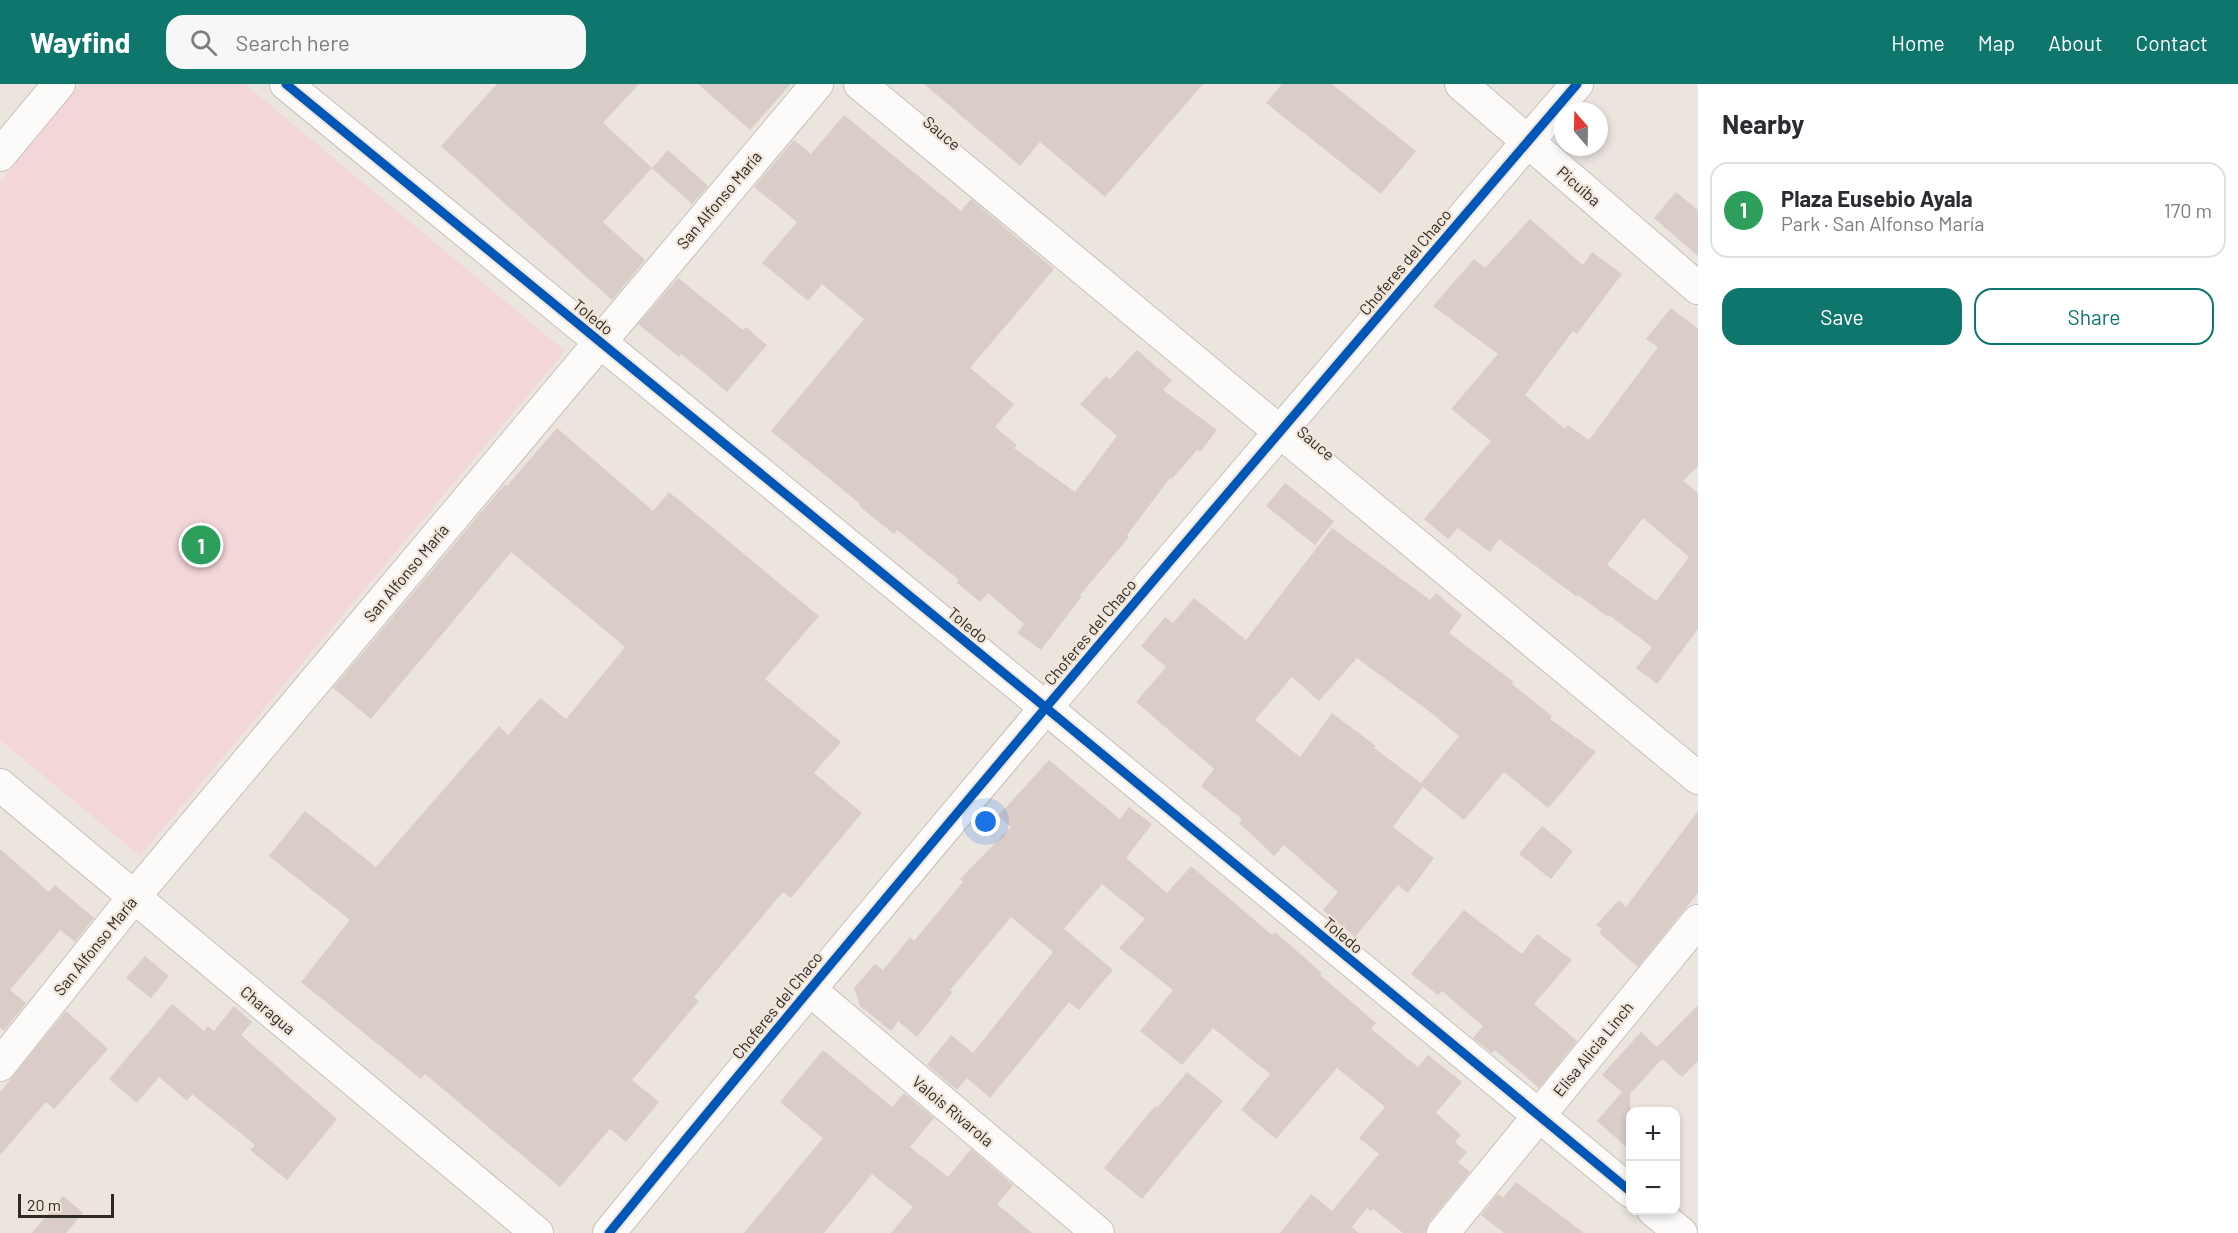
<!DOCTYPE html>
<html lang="en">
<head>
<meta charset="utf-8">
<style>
  :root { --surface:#fff; --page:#f7f7f7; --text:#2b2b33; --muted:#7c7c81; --line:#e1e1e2; --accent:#0f766e }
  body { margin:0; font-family:Barlow,sans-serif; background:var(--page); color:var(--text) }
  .controls { position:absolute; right:18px; bottom:18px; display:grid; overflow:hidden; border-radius:12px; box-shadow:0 3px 9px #0003 }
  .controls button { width:54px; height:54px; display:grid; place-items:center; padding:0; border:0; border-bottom:2px solid var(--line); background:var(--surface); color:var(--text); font:30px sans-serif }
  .compass { position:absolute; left:1554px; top:18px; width:54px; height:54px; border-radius:50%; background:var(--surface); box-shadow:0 3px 9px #0003; rotate:340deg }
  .scale { position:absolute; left:18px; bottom:15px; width:96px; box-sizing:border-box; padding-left:6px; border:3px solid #2d2925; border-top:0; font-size:16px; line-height:21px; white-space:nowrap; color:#2d2925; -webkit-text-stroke:4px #f0e5d9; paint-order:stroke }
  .you { position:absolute; left:986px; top:738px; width:21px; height:21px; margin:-15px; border:4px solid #fff; border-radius:50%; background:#1a73e8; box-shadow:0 0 0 9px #1a73e833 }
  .badge { display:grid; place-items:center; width:39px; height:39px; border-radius:50%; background:var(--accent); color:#fff; font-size:20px; font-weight:700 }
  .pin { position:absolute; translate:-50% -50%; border:3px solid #fff; box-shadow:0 2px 6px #0006 }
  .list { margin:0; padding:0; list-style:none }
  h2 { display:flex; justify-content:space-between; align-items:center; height:78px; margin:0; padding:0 24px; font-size:26px }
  h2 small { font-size:20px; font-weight:400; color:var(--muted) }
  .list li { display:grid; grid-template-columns:39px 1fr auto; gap:18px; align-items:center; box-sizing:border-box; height:96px; margin:0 12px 12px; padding:0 12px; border:2px solid var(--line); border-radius:18px }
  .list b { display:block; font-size:22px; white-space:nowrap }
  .list p { margin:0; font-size:20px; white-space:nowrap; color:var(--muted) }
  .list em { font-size:20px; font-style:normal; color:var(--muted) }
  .actions { display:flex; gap:12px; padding:18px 24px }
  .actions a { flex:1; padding:14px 0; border:2px solid var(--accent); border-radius:18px; text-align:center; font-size:21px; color:var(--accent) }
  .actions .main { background:var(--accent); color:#fff }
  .icon { flex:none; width:33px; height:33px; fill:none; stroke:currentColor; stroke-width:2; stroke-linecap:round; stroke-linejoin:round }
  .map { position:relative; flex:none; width:1698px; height:1149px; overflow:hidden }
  header { display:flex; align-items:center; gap:36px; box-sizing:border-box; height:84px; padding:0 30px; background:var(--accent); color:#fff }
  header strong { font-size:28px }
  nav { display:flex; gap:33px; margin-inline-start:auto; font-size:21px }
  .search { width:420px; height:54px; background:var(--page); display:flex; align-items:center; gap:15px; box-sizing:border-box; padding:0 21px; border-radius:18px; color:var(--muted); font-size:22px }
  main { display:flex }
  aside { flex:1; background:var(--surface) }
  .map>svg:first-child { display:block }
</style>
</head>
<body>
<header>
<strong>Wayfind</strong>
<div class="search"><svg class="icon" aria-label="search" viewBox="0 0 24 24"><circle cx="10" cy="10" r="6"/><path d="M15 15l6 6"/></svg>Search here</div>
<nav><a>Home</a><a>Map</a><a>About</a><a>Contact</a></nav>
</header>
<main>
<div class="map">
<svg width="1698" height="1149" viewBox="0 0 1698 1149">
  <rect width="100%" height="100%" fill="#ebe5de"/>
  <path fill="#f3d7d8" d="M 80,0 L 245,0 L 565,267 L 140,772 L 0,656 L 0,98 Z"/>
  <g fill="#dacdc7" fill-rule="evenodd">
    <path d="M 497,0 L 639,0 L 603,39 L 652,84 L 603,138 L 645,176 L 612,216 L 441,62 Z"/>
    <path d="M 698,0 L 791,0 L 750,46 Z"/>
    <path d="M 924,0 L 1203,0 L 1105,113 L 1040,58 L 1020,82 Z"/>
    <path d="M 1282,0 L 1332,0 L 1416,67 L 1381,110 L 1266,19 Z"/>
    <path d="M 844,31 L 961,127 L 971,115 L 1054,185 L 970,284 L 1014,320 L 995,343 L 1017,361 L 1014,364 L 1075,408 L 1117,352 L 1080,320 L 1106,292 L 1110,295 L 1137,266 L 1172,296 L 1163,306 L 1217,346 L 1200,368 L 1197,366 L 1172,395 L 1170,394 L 1127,451 L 1129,453 L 1080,511 L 1082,512 L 1041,566 L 1017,549 L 1024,540 L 988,509 L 980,518 L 957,499 L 959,496 L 897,446 L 894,450 L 859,422 L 860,420 L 771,347 L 864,235 L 822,200 L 808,217 L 762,179 L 797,138 L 754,103 L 794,56 L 811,70 Z"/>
    <path d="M 668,66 L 708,102 L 692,120 L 652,84 Z"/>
    <path d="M 1676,108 L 1698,126 L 1698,172 L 1654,134 Z"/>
    <path d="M 1530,135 L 1583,181 L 1592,168 L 1622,190 L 1577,250 L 1573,247 L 1525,311 L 1565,345 L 1568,341 L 1589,356 L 1658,263 L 1646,255 L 1671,224 L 1698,245 L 1698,382 L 1683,397 L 1698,409 L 1698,545 L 1657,600 L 1636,584 L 1652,563 L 1609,531 L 1608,533 L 1578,511 L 1577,513 L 1499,455 L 1490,468 L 1458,444 L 1448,455 L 1424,435 L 1491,357 L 1451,325 L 1498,270 L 1433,222 L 1474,175 L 1485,184 ZM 1643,434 L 1689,473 L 1656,517 L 1607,481 Z"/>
    <path d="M 678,194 L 743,246 L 746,243 L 767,261 L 727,308 L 681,270 L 679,273 L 638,240 Z"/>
    <path d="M 557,344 L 653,427 L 669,408 L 819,532 L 765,595 L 841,658 L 814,689 L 862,729 L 791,814 L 783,808 L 694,913 L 699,917 L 632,996 L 659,1018 L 626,1058 L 610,1045 L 560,1103 L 425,990 L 421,995 L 301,898 L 350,836 L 269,772 L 305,727 L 376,783 L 499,642 L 508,651 L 540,614 L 566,635 L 625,563 L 511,468 L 371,635 L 333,604 L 505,400 L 507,402 Z"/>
    <path d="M 1285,399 L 1334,437 L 1315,461 L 1266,422 Z"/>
    <path d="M 1332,444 L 1430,516 L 1436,509 L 1462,531 L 1449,549 L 1514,598 L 1512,600 L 1552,632 L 1550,635 L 1596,668 L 1548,724 L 1504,688 L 1464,736 L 1423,703 L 1393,743 L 1434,774 L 1408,809 L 1398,801 L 1355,853 L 1323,826 L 1338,808 L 1284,761 L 1274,772 L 1252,751 L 1239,739 L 1242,735 L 1201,702 L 1214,685 L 1136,618 L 1166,583 L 1141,562 L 1165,533 L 1173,539 L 1194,514 L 1246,556 ZM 1357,574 L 1430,628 L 1459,652 L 1421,699 L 1374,664 L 1376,662 L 1332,629 L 1300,673 L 1255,636 L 1292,593 L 1319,617 Z"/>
    <path d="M 1049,676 L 1120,735 L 1129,723 L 1152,740 L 1126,774 L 1167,809 L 1191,782 L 1272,851 L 1275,848 L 1322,889 L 1320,891 L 1376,939 L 1371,945 L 1418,983 L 1428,971 L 1462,998 L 1436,1029 L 1461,1051 L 1455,1058 L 1467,1068 L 1458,1078 L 1470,1088 L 1429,1138 L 1425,1149 L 1403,1149 L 1373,1125 L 1371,1127 L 1367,1124 L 1352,1143 L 1359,1149 L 1280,1149 L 1311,1110 L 1332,1127 L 1379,1070 L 1359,1054 L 1385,1023 L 1337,984 L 1276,1055 L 1241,1026 L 1270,990 L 1213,944 L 1182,981 L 1140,947 L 1173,906 L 1119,864 L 1145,835 L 1102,800 L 1064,845 L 1113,886 L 1079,926 L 1069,918 L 990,1014 L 967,994 L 957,1006 L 927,981 L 951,951 L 973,969 L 1053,868 L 1011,833 L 950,906 L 953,908 L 917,953 L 898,937 L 891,947 L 860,922 L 854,904 L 875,880 L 883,886 L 910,853 L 914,857 L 963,798 L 960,795 L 1011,743 L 998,732 Z"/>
    <path d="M 1698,727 L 1698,809 L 1638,883 L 1599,849 L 1602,845 L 1596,841 L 1619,816 L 1626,823 Z"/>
    <path d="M 1542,742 L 1573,767 L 1551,795 L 1519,770 Z"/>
    <path d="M 0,765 L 49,808 L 55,801 L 94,834 L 75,858 L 60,846 L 10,906 L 26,919 L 4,947 L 0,944 Z"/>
    <path d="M 1464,826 L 1522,870 L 1537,850 L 1572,876 L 1534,920 L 1577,957 L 1539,1004 L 1495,966 L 1492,969 L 1473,954 L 1483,942 L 1442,907 L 1438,911 L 1411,890 Z"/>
    <path d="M 145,872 L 169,892 L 151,914 L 126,894 Z"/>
    <path d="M 172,920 L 204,947 L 208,942 L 214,947 L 234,922 L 252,938 L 241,951 L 337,1035 L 287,1096 L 250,1066 L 255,1061 L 192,1010 L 187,1017 L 159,993 L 137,1019 L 109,995 Z"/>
    <path d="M 1698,921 L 1698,977 L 1682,993 L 1662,975 L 1630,1010 L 1630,1066 L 1597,1037 L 1622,1008 L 1602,991 L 1641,948 L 1657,963 Z"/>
    <path d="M 66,927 L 108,965 L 54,1025 L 46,1018 L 0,1071 L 0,1008 Z"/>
    <path d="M 823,966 L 892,1023 L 904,1009 L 934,1034 L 910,1063 L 948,1093 L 971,1065 L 1013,1101 L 997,1120 L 1032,1149 L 891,1149 L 913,1123 L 872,1090 L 824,1149 L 744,1149 L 823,1054 L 780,1018 Z"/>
    <path d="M 1187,988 L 1223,1017 L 1142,1115 L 1104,1084 L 1155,1022 L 1157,1024 Z"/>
    <path d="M 1516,1098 L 1584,1149 L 1504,1149 L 1481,1131 L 1498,1110 L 1503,1114 Z"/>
    <path d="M 63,1112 L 83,1129 L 66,1149 L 32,1149 Z"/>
  </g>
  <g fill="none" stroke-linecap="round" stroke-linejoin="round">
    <g stroke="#c6c1bb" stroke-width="34">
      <g id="street">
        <path d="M 286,0 L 1045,623 L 1630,1107"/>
        <path d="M 860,0 L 1698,694"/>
        <path d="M 1461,0 L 1698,204"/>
        <path d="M 0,71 L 59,0"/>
        <path d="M 0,701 L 537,1149"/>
        <path d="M 809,905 L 1098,1149"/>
        <path d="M 0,981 L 133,814 L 817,0"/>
        <path d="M 1653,1126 L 1681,1149"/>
        <path d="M 609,1149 C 926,761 1251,381 1577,0"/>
        <path d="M 1443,1149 L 1698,837"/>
      </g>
    </g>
    <use href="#street" stroke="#fcfbfa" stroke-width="32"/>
    <g stroke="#f0e5d9" stroke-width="13">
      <g id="cycleway">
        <path d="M 286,0 L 1045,623 L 1630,1107"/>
        <path d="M 609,1149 C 926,761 1251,381 1577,0"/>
      </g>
    </g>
    <use href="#cycleway" stroke="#0057b8" stroke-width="9"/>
  </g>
  <g text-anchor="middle" stroke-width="4.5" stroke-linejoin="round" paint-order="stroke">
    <g font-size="16" fill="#2d2925" stroke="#f0e5d9">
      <text transform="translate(942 49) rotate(40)" y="6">Sauce</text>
      <text transform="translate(1579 102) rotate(41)" y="6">Picuiba</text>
      <text transform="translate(719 116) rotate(-50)" y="6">San Alfonso María</text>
      <text transform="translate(1405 178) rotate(-50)" y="6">Choferes del Chaco</text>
      <text transform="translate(593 233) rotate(39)" y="6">Toledo</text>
      <text transform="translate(1316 359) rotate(40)" y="6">Sauce</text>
      <text transform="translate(406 489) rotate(-50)" y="6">San Alfonso María</text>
      <text transform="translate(968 541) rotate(39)" y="6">Toledo</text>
      <text transform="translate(1090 548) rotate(-50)" y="6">Choferes del Chaco</text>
      <text transform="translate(1343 851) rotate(40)" y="6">Toledo</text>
      <text transform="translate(95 862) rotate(-51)" y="6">San Alfonso María</text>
      <text transform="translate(777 921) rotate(-51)" y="6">Choferes del Chaco</text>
      <text transform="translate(268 926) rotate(40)" y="6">Charagua</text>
      <text transform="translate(1593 965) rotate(-51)" y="6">Elisa Alicia Linch</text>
      <text transform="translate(953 1027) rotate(40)" y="6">Valois Rivarola</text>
    </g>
  </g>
</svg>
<div class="controls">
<button>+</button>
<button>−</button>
</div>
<svg class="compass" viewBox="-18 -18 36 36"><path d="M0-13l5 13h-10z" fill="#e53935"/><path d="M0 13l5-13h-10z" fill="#7c7c81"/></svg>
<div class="scale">20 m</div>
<div class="you"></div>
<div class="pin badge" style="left:201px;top:461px;background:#2e9e5b">1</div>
</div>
<aside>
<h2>Nearby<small></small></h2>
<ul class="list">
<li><span class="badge" style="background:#2e9e5b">1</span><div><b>Plaza Eusebio Ayala</b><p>Park · San Alfonso María</p></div><em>170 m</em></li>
</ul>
<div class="actions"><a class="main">Save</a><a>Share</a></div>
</aside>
</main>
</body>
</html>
